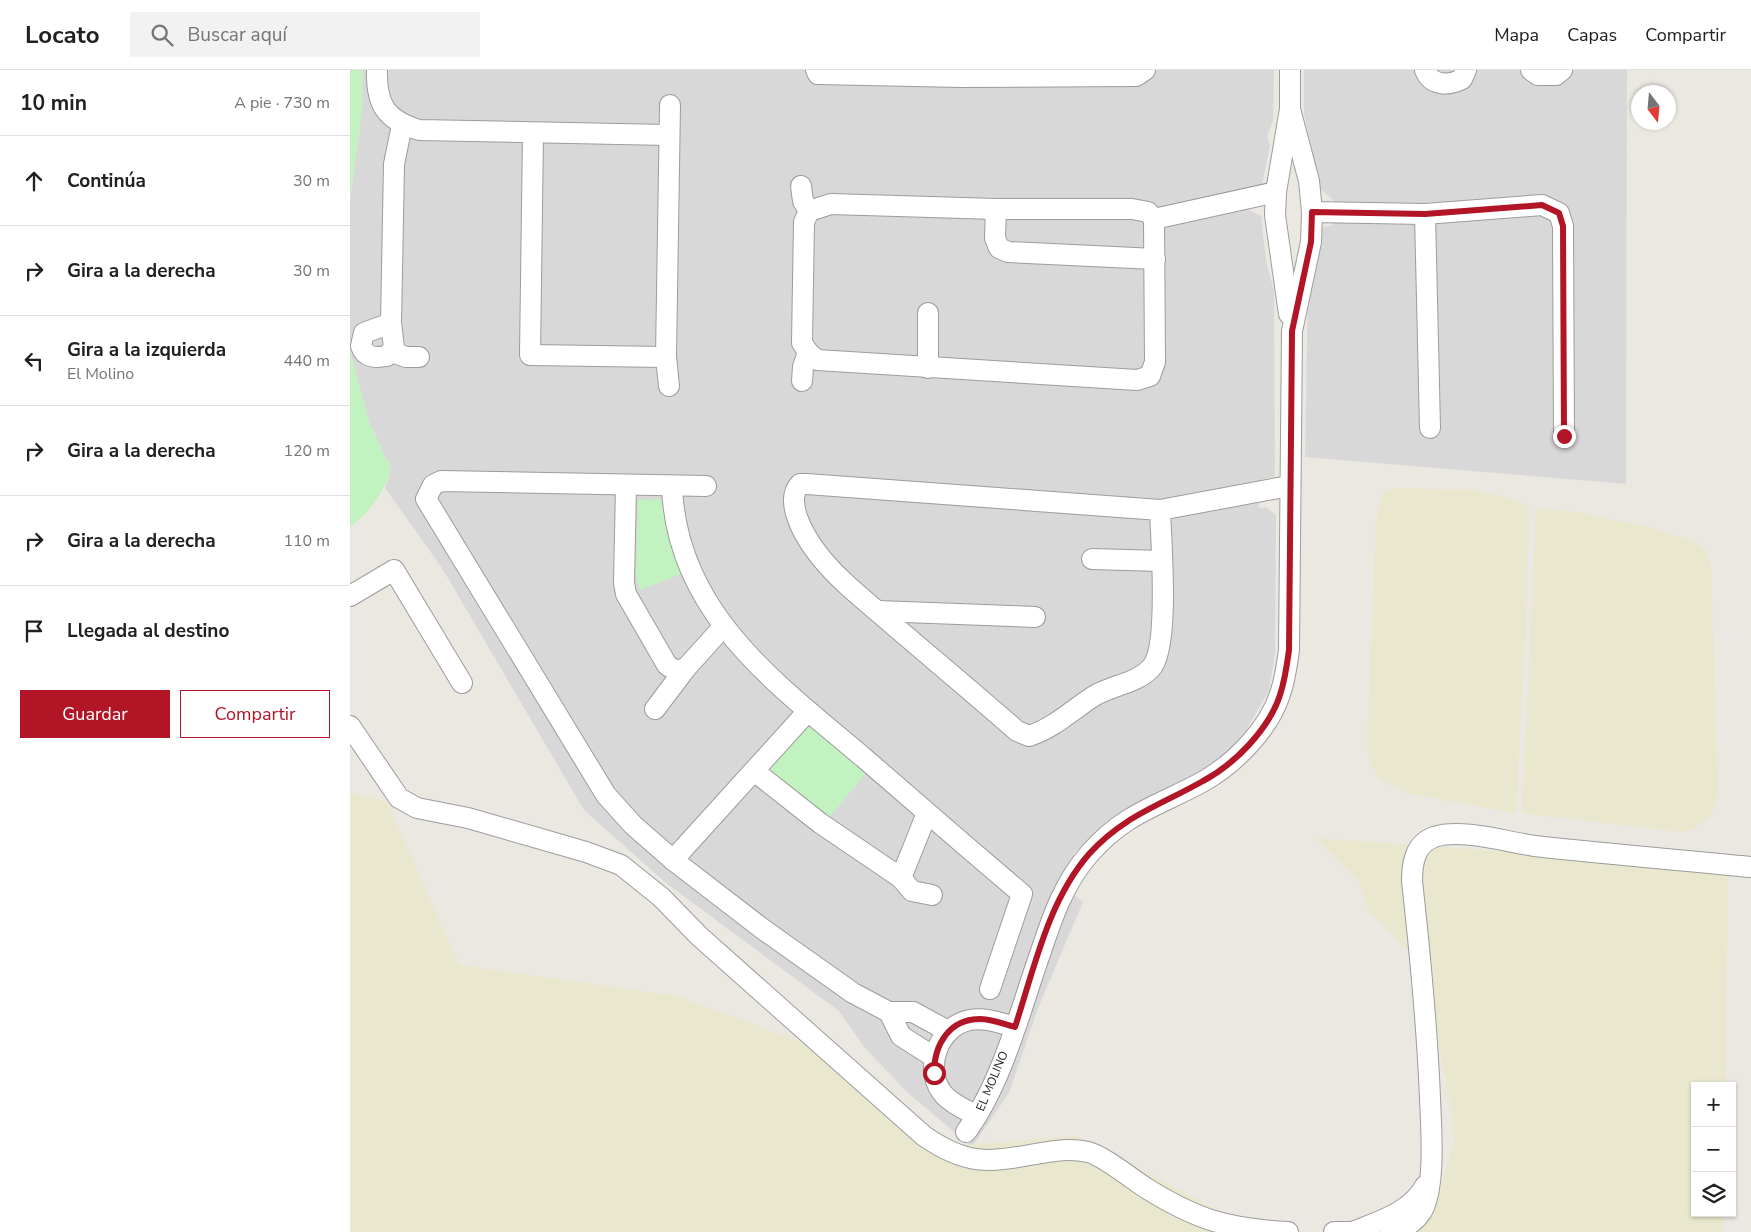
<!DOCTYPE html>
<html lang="es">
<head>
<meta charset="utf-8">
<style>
  :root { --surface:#fff; --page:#f2f2f2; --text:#202124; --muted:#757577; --line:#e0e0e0; --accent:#b11526 }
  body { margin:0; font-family:"Nunito Sans",sans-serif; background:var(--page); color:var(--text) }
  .controls { position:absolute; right:15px; bottom:15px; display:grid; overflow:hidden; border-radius:0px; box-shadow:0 1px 4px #0004 }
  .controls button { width:45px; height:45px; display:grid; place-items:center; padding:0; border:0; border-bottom:1px solid var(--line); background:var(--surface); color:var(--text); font:25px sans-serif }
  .compass { position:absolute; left:1281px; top:15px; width:45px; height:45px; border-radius:50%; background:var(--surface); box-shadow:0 1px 4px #0004; rotate:164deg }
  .stop { position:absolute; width:15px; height:15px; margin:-11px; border:4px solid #b11526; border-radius:50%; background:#fff }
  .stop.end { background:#b11526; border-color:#fff; box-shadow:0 1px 5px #0008 }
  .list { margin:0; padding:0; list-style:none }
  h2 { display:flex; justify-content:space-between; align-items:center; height:65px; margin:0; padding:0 20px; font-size:21px }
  h2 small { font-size:16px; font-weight:400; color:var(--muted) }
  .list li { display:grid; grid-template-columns:32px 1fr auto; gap:15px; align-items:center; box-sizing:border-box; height:90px; padding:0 20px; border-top:1px solid var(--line) }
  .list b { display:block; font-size:19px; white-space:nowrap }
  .list p { margin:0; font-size:16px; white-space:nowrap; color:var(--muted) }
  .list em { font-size:16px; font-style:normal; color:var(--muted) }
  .actions { display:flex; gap:10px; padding:15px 20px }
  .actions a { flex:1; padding:11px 0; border:1px solid var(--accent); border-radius:0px; text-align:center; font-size:18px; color:var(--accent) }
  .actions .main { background:var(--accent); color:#fff }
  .icon { flex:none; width:28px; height:28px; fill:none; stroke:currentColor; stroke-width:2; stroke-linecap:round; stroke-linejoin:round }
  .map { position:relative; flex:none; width:1401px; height:1162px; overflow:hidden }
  header { display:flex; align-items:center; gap:30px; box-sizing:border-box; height:70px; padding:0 25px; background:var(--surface); border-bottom:1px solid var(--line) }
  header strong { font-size:24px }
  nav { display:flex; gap:28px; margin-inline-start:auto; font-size:18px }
  .search { width:350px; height:45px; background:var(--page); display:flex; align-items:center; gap:12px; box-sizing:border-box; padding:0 18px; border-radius:0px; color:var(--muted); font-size:19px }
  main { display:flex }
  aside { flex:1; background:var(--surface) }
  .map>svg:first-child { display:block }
</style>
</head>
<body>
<header>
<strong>Locato</strong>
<div class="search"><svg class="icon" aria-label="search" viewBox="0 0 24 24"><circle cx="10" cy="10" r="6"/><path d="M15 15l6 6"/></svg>Buscar aquí</div>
<nav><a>Mapa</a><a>Capas</a><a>Compartir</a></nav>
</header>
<main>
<aside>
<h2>10 min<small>A pie · 730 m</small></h2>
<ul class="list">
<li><svg class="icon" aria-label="ahead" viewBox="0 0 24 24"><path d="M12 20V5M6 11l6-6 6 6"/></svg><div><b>Continúa</b></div><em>30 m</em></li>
<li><svg class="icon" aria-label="right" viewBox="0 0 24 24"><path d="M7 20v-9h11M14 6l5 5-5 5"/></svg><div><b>Gira a la derecha</b></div><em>30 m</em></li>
<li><svg class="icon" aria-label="left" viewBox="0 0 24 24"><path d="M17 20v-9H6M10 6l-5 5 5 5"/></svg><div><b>Gira a la izquierda</b><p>El Molino</p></div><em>440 m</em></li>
<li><svg class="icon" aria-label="right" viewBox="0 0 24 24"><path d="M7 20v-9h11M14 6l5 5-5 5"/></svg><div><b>Gira a la derecha</b></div><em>120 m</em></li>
<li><svg class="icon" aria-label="right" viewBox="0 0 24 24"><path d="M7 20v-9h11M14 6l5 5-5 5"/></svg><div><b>Gira a la derecha</b></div><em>110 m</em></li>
<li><svg class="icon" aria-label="arrive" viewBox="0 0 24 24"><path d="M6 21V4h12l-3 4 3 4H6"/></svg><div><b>Llegada al destino</b></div></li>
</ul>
<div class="actions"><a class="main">Guardar</a><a>Compartir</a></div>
</aside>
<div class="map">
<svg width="1401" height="1162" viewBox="0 0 1401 1162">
  <rect width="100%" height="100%" fill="#ebe7e1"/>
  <g fill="#d9d8d8">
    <path d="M 13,0 L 924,0 L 923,51 L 917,66 L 920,75 L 912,115 L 895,121 L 899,140 L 911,146 L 916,191 L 924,221 L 925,406 L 908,411 L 909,438 L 916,437 L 926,445 L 925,584 L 919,620 L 896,661 L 878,684 L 848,705 L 808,722 L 773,741 L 752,757 L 723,784 L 727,788 L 709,812 L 733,832 L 688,938 L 659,1023 L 622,1077 L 557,1022 L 514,977 L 489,941 L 316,813 L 234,740 L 92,498 L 35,418 L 41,399 L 19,352 L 0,281 L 0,130 L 12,40 Z"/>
    <path d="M 954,0 L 1277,0 L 1276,414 L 955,387 L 958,216 L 971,158 L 983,155 L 984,131 L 970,118 L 954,44 Z"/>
  </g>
  <g fill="#e9e8ce">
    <path d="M 1045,418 L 1122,420 L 1171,431 L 1179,439 L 1177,532 L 1166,741 L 1164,743 L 1058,723 L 1029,709 L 1020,693 L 1017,679 L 1026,454 L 1031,428 L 1037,421 Z"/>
    <path d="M 1190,438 L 1230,443 L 1302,458 L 1343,470 L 1357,483 L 1361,496 L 1368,723 L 1362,744 L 1345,759 L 1330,762 L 1172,743 L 1186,444 L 1186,441 Z"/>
    <path d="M 0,723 L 37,732 L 109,895 L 327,926 L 449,971 L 587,1077 L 728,1066 L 873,1143 L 921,1162 L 0,1162 Z"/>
    <path d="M 966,768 L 1378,798 L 1375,1016 L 1345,1016 L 1345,1143 L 1373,1143 L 1373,1162 L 1056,1162 L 1069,1155 L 1091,1118 L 1104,1071 L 1101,1039 L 1080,929 L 1071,895 L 1017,838 L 1009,810 Z"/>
  </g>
  <g fill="#c3f2c1">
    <path d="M 0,0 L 13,0 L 12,40 L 0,130 Z"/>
    <path d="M 0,281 L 19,352 L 41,399 C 34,424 20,441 0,457 Z"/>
    <path d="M 312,429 L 318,463 L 332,504 L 290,520 L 286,508 L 288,430 Z"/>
    <path d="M 457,650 L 518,701 L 478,749 L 420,701 L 419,694 Z"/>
  </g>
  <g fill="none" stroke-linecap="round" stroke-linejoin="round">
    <g stroke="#9c9c9c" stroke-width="22">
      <g id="minor">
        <path d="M 27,0 C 26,35 36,50 69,60 L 318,65"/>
        <path d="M 466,0 L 468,4 L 612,7 L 786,6 L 795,0"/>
        <path d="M 1075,0 C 1081,16 1099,16 1112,9 L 1116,0"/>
        <path d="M 1181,0 L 1188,5 L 1206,5 L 1212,0"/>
        <path d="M 183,64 L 180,285 L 316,287"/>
        <path d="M 451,116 L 453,131 L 459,141"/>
        <path d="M 481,134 L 646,139 L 782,139 L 798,142 L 804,149 L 805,292 L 800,306 L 787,310 L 467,290 L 458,282 L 452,273 L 454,152 L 459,141 Z"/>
        <path d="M 646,139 L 645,168 L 649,178 L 658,182 L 805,189"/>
        <path d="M 962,142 L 1075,144 L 1192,135 L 1209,143 L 1213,156 L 1214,366"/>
        <path d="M 1075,144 L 1080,358"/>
        <path d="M 804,149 L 926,122"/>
        <path d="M 578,243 L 578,298"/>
        <path d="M 939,244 L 925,145 L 926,122 L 940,39 L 940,0"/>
        <path d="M 41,253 L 14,263 L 11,276 C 15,288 25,288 37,286 L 44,278 L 41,253 L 44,94 L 52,55"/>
        <path d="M 42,282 L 56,287 L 69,287"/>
        <path d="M 452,311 L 453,297 L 458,282"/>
        <path d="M 319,316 L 316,287 L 320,35"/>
        <path d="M 276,416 L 274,513 L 276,524 L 317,595 L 326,601 L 336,598 L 373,557"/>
        <path d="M 322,416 C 326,543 427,614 514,688 C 567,734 619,779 672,824 L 640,919"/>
        <path d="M 356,416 L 91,411 L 83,415 L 76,429 L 256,725 L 283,755 L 323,790 L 414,860 L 503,923 L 539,942 L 563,942 L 598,961"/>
        <path d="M 810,440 C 811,471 820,578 801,598 C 786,614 762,615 744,626 C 722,640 704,658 679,666 L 667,661 C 626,625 584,590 542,554 C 516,531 486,509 465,480 C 454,465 434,431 450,414 L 457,414 L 810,440 L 939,416"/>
        <path d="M 742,489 L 811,491"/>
        <path d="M 0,526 L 44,500 L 112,613"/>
        <path d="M 528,541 L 685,547"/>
        <path d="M 305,639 L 336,598"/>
        <path d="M 0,656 L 49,728 L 67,738 L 118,748 L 236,782 L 271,795 L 311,827 L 349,866 L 574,1066 C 616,1095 637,1093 685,1084 C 704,1081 719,1078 738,1082 C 752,1085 782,1109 796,1118 C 847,1150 878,1159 938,1162"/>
        <path d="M 404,701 L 470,753 L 551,808 L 577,743"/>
        <path d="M 323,790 L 458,641"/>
        <path d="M 551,808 L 562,821 L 582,825"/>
        <path d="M 539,942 L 551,966 L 584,987"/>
        <path d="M 627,1046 C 616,1040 604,1035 595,1026 C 572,1002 587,956 620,950 C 635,947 650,953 665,957"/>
        <path d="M 616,1062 C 652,1013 670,941 690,884 C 702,848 714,812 740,783 C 776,742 809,736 854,711 C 885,693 919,659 930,624 C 935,610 937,595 939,580 L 942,261 L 961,172 L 962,142 L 959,111 L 940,39"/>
        <path d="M 1005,1161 C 1030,1151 1061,1142 1075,1116"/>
        <path d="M 984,1162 L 1008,1162"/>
        <path d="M 1041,1162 C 1053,1159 1065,1152 1072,1141 C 1086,1116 1081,1056 1080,1028 C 1077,955 1070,883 1062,811 C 1062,793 1065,774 1084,767 C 1112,758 1156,772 1185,776 C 1257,784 1329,790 1401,797"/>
      </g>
    </g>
    <use href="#minor" stroke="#fff" stroke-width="20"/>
  </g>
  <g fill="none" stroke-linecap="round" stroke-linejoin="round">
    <path stroke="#b11526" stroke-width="6" d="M 584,1003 C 584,975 599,949 630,949 C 642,949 653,954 665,957 C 684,899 698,831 739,784 C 773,746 811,735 853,711 C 885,694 919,659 930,625 C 935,610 937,595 939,580 L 942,261 L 961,172 L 962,142 L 1075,144 L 1192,135 L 1209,143 L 1213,156 L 1214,366"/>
  </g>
  <g text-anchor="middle" stroke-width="4" stroke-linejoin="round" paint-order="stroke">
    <g font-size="12" fill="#1b1b1b" stroke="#fff">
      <text transform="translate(642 1011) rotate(-67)" y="4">EL MOLINO</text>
    </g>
  </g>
</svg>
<div class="controls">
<button>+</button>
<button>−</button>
<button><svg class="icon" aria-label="layers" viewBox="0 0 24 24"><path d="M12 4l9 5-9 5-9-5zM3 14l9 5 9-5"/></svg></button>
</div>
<svg class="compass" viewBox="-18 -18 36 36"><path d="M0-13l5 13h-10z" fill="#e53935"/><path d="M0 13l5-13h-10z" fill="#757577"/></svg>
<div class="stop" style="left:584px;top:1003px"></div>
<div class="stop end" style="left:1214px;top:366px"></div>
</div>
</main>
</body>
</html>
